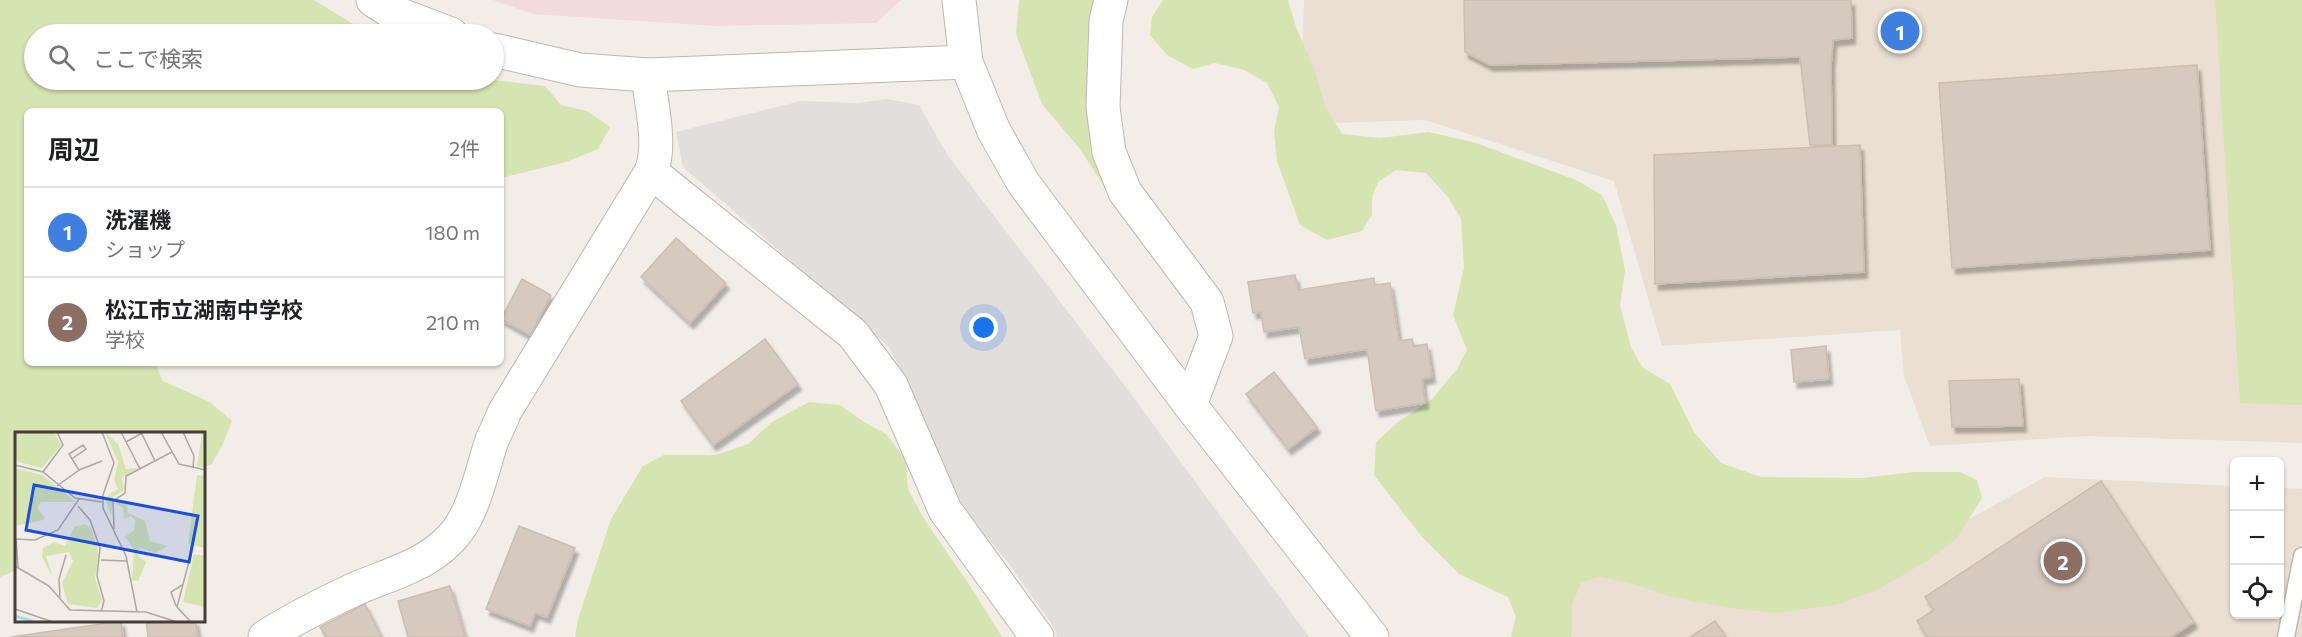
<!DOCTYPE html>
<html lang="ja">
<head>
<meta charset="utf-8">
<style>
  :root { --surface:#fff; --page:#f2f2f2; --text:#202124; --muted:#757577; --line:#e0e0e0; --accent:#eb252a }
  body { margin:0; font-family:Commissioner,"Noto Sans JP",sans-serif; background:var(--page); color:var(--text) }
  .controls { position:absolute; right:18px; bottom:18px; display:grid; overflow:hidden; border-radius:9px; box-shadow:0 2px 4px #0004 }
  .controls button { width:54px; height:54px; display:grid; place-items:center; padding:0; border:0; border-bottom:2px solid var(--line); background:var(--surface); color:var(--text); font:30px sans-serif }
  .you { position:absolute; left:984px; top:328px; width:21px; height:21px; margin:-15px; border:4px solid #fff; border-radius:50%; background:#1a73e8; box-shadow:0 0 0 9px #1a73e833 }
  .badge { display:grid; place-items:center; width:39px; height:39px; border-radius:50%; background:var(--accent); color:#fff; font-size:20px; font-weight:700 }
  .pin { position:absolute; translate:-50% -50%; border:3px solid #fff; box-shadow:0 2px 6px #0006 }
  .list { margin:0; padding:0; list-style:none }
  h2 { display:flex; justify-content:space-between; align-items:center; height:78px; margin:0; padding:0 24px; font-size:26px }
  h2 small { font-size:20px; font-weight:400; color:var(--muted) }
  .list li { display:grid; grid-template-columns:39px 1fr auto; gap:18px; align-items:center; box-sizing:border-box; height:90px; padding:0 24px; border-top:2px solid var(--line) }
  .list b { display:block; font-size:22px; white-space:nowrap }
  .list p { margin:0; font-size:20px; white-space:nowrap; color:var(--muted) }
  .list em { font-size:20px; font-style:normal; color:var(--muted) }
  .icon { flex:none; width:33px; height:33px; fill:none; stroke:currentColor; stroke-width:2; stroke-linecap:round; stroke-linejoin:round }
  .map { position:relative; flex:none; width:2302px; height:637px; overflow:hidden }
  .search { position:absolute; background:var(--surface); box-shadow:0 2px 4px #0004; left:24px; top:24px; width:480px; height:66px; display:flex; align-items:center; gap:15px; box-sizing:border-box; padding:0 21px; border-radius:33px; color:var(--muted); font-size:22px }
  .panel { position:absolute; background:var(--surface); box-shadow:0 2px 4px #0004; left:24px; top:108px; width:480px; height:258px; border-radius:9px }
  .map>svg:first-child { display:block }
</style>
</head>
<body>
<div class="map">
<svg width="2302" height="637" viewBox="0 0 2302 637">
  <defs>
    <filter id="shadow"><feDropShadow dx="3.5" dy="6" stdDeviation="1.5" flood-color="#0004"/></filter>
  </defs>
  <rect width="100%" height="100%" fill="#f2ede7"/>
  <g fill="#eadfd2">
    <path d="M 1304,0 L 2302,0 L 2302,443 L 2087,436 L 1930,446 L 1904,376 L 1900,330 L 1662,346 L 1614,181 L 1425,120 L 1300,124 Z"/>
    <path d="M 2045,477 L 2234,486 L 2234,614 L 2280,614 L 2280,488 L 2302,489 L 2302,637 L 1553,637 L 1556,551 L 1874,572 Z"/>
  </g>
  <path fill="#f2dbdc" d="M 493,0 L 901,0 L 876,23 L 716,26 L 533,14 Z"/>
  <g fill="#d6e4b2">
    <path d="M 0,0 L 314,0 L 369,34 L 34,34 L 34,80 L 492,80 L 545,86 L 561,105 L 587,111 L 610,127 L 598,149 L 566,162 L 501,178 L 501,111 L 27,111 L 27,363 L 155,363 L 163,381 L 210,402 L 232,421 L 223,444 L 211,465 L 204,466 L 204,433 L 16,433 L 16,570 L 0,577 Z"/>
    <path d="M 1019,0 L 1095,0 L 1135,217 L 1128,224 L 1080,149 L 1042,104 L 1016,34 Z"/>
    <path d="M 1163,0 L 1288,0 L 1296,27 L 1315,71 L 1325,106 L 1342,134 L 1380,138 L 1429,132 L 1476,143 L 1576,180 L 1602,195 L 1616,225 L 1625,270 L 1620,306 L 1631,347 L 1643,368 L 1670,384 L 1694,432 L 1721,463 L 1761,477 L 1862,478 L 1915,472 L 1960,472 L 1977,480 L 1982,498 L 1957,538 L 1927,561 L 1875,591 L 1836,605 L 1776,613 L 1731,608 L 1672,597 L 1631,583 L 1599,577 L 1581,583 L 1572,605 L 1571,637 L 1511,637 L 1516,617 L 1508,597 L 1459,574 L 1422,537 L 1374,475 L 1376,442 L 1398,422 L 1432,399 L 1457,369 L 1467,350 L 1453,315 L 1464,268 L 1461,218 L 1447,196 L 1426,173 L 1396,170 L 1378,182 L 1372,197 L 1372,215 L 1362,231 L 1327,240 L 1300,225 L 1277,161 L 1274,132 L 1279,107 L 1267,83 L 1244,70 L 1215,63 L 1193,69 L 1167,55 L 1150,35 L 1152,17 Z"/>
    <path d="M 2215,0 L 2302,0 L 2302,405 L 2240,403 Z"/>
    <path d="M 809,402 L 840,405 L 864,422 L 886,434 L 906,460 L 908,489 L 924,519 L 970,586 L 1002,637 L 575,637 L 578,619 L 611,519 L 643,466 L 664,455 L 716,455 L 748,444 L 772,422 Z"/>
  </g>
  <path fill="#e1dedc" d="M 887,99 L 919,105 L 948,156 L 1125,386 L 1309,637 L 1057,637 L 1051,623 L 1007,561 L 974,522 L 954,489 L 908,384 L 889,347 L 683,167 L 676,132 L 801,101 L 858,103 Z"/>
  <g fill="#d6cac0" stroke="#cdbdb1" stroke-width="1.5" filter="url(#shadow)">
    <path d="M 1464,0 L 1851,0 L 1852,38 L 1833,40 L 1831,65 L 1832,145 L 1810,145 L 1800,57 L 1490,65 L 1465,52 Z"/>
    <path d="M 2197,65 L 2210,250 L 1952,268 L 1939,83 Z"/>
    <path d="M 1860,145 L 1864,272 L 1655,284 L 1654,155 Z"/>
    <path d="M 676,238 L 726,283 L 690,323 L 641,277 Z"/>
    <path d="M 1295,275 L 1298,290 L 1374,278 L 1375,285 L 1390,283 L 1399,341 L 1412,339 L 1414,346 L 1427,344 L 1432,377 L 1422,379 L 1425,403 L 1376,411 L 1367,349 L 1305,359 L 1299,327 L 1264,332 L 1261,312 L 1253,313 L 1248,282 Z"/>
    <path d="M 522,279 L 551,295 L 530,335 L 501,319 Z"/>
    <path d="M 765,339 L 798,384 L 713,445 L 681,401 Z"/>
    <path d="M 1826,346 L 1829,379 L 1794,382 L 1791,350 Z"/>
    <path d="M 1274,372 L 1317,427 L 1288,449 L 1246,394 Z"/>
    <path d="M 2019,379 L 2023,426 L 1952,427 L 1949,381 Z"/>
    <path d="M 2101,481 L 2194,622 L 2171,637 L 1928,637 L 1917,621 L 1934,610 L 1925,597 Z"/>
    <path d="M 519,526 L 575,548 L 547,617 L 535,613 L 530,626 L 486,609 Z"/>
    <path d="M 450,586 L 465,637 L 408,637 L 398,601 Z"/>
    <path d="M 365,604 L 382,637 L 326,637 L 320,627 Z"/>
    <path d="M 146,620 L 195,620 L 198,637 L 148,637 Z"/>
    <path d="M 121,621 L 123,637 L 11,637 Z"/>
    <path d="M 1715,621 L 1726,637 L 1690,637 Z"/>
  </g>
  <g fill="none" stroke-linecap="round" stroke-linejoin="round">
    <g stroke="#c0b6ad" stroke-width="19">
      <path id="lane" d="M 2286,637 L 2302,556"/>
    </g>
    <g stroke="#c0b6ad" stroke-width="35">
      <g id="street">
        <path d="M 373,0 L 390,11 L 451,34"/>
        <path d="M 959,0 L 966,62 L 994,131 L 1024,184 L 1190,405 L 1372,637"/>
        <path d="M 1111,0 L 1106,21 L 1103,107 L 1109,152 L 1125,192 L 1207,302 L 1216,336 L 1190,405"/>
        <path d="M 494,50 L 580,70 L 648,75 L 966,62"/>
        <path d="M 651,172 L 853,334 L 891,385 L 945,510 L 1037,637"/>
        <path d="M 265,637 C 293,619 323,604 353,590 C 391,573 432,565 458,530 C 475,507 483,467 492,440 C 496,431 501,421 505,411 L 651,172 C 662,145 651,104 648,75"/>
      </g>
    </g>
    <use href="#lane" stroke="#fff" stroke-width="16"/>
    <use href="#street" stroke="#fff" stroke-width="33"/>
  </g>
  <g transform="translate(15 432)">
    <rect width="190" height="190" fill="#f2ede7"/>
    <path d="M 0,0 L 39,0 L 46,13 L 27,36 L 0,29 ZM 90,0 L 103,12 L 111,37 L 123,36 L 107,45 L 109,58 L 98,65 L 96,84 L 91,69 L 94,62 L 103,57 L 99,48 L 103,30 ZM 187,0 L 190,0 L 190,35 L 182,34 ZM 0,36 L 27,43 L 61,70 L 26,70 L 22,76 L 30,86 L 28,88 L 0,94 ZM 182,43 L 190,44 L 190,116 L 173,112 ZM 103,68 L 111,69 L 113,81 L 130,89 L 135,109 L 153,114 L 141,121 L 124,116 L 123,124 L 131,130 L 123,149 L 117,148 L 119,117 L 110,105 L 119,98 L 120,88 L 116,84 L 109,87 L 108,76 L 101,71 ZM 71,92 L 77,98 L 84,123 L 80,146 L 87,168 L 82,176 L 53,172 L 47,151 L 58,129 L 54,120 L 31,124 L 38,146 L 27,125 L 28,116 L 39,110 L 50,114 L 59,95 ZM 179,122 L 190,124 L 190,175 L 168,170 Z" fill="#d6e4b2"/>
    <path fill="none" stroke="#a7dbeb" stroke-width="3" d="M 0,184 L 20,190"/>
    <path fill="none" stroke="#ada7a0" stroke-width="1.5" d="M 87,0 L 99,31 L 88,63 L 88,76 L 111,124 L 122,180M 106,0 L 125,37M 126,0 L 140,29M 146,0 L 164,32 L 191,38M 168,0 L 179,24 L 178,36M 111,10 L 129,0M 0,33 L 28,40 L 60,66 L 87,70M 64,38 L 87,29M 28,40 L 48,13 L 42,0M 42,54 L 64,38 L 54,22 L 68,13 L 71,17 L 58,26M 63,74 L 75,88 L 85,116 L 82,144 L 89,169 L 86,180M 99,97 L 98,69 L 110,61 L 111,44 L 157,20M 86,128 L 112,129M 0,134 L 34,154 L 55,178 L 131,180 L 162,190M 3,135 L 1,107 L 20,108 L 43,98 L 64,67M 45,165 L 44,147 L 51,123M 161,174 L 156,160 L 167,153M 0,177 L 38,190M 176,190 L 162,175 L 176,122"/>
    <path fill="#1d4ed8" fill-opacity="0.15" stroke="#1d4ed8" stroke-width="3" d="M 19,53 L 183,84 L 174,130 L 11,98 Z"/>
    <rect width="190" height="190" fill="none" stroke="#453d36" stroke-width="3"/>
  </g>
</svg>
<div class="controls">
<button>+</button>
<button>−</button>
<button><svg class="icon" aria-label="locate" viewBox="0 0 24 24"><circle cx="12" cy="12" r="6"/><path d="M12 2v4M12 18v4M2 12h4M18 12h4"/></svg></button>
</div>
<div class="you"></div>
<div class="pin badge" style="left:1900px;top:31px;background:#3f7fe0">1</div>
<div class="pin badge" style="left:2063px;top:561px;background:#8d6e63">2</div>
<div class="search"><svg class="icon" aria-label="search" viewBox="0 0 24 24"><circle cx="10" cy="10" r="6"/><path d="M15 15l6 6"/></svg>ここで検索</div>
<section class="panel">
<h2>周辺<small>2件</small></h2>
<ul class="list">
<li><span class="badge" style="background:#3f7fe0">1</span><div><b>洗濯機</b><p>ショップ</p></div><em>180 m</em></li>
<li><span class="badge" style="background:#8d6e63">2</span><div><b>松江市立湖南中学校</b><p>学校</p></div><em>210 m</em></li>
</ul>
</section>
</div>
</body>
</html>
